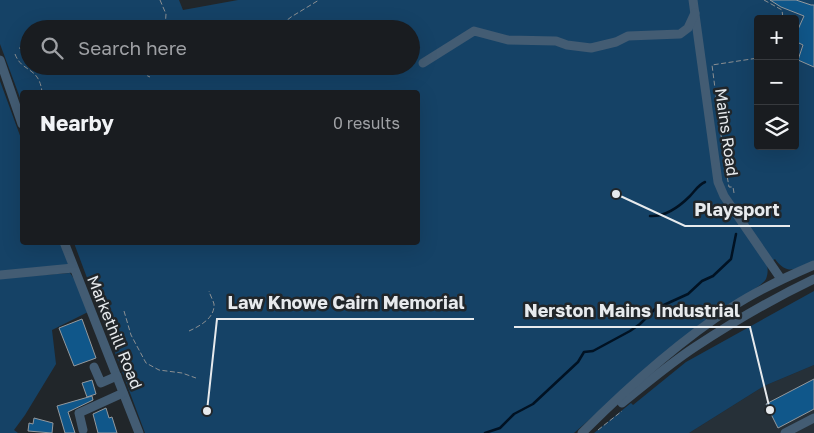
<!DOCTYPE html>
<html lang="en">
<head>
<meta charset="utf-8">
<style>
  :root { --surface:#191c20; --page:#222529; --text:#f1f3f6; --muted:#9fa1a5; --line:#373a3e }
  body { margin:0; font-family:"Golos Text",sans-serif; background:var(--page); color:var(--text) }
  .controls { position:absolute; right:15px; top:15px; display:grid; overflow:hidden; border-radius:5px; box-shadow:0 5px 20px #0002 }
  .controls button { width:45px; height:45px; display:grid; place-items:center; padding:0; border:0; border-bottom:1px solid var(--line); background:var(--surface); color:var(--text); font:25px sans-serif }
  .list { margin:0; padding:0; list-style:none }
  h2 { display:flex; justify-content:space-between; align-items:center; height:65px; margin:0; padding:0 20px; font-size:21px }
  h2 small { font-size:16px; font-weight:400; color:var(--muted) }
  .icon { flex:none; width:28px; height:28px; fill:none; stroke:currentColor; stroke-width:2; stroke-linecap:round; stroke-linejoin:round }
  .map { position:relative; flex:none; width:814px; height:433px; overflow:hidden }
  .search { position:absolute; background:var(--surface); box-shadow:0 5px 20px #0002; left:20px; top:20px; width:400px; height:55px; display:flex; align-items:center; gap:12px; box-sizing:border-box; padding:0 18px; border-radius:28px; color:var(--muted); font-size:19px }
  .panel { position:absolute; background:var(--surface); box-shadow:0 5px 20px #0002; left:20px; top:90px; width:400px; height:155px; border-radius:5px }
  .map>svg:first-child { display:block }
</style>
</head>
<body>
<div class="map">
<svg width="814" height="433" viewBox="0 0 814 433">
  <rect width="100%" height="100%" fill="#21262a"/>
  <path fill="#263038" d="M 814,365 L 814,433 L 689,433 L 764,386 Z"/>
  <g fill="#154266" fill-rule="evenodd">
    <path d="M 0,0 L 179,0 L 183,10 L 238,0 L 814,0 L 814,261 C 798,268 788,277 775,259 L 767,264 C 768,269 768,274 766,279 C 761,288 729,304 718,311 C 667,347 622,392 574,433 L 145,433 L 74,243 L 418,242 L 418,92 L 22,92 L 22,103 L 0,44 ZM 758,19 L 795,19 L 795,146 L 758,146 ZM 29,29 L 411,29 L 411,66 L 29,66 Z"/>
    <path d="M 0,81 L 22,141 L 22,242 L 61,243 L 69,266 L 0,272 Z"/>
    <path d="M 70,273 L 77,283 L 88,312 L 52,330 L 56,364 L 25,415 L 14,430 L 18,433 L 0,433 L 0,278 Z"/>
    <path d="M 814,291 L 814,365 L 764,386 L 689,433 L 594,433 L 631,403 L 633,405 L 686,362 Z"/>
  </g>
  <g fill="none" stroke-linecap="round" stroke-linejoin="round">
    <g stroke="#011223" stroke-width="2.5">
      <path d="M 650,216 C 665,217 680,206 690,196 C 695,191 698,185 705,182"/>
      <path d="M 485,433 L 500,428 L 514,414 L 533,404 L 578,362 L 584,352 L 593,351 L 630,331 L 640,324 L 655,309 L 688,294 L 702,281 L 713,276 L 731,259 L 736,234"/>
    </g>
  </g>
  <g fill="#10578a" stroke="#93999e">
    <path d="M 770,0 L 796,0 L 811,5 L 814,5 L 814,67 L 798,60 L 803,45 L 795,41 L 795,36 L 804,16 L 781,7 Z"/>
    <path d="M 82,319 L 96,358 L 74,366 L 59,328 Z"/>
    <path d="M 814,379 L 814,409 L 778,428 L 766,404 Z"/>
    <path d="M 92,380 L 96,394 L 87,397 L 82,383 Z"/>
    <path d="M 92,396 L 93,400 L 68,412 L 75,433 L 65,433 L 57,406 Z"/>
    <path d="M 106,408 L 109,418 L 112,417 L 117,433 L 98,433 L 93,414 Z"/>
    <path d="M 34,418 L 53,423 L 52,433 L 28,431 L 29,423 L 33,424 Z"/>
  </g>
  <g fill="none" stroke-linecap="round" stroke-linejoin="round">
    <g stroke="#8b8f92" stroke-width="1" stroke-dasharray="5 2.5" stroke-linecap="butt">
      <path d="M 160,0 L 166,14 L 165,29"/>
      <path d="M 764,0 L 782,10 L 783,19"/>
      <path d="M 276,29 L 291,17 L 319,0"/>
      <path d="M 19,48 L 29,49"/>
      <path d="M 15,54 C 22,73 39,66 42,92"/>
      <path d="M 119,66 L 139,72 L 150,77"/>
      <path d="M 734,193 L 733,187 L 729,187 L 724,158 L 712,65 L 758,58"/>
      <path d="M 124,311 L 131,335 L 146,363 L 159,370 L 182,373 L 196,378"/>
      <path d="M 189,331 C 200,326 215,318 214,304 C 213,300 210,295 209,291"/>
      <path d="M 598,430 L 622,411"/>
    </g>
    <g stroke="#435c73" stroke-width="9">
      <path d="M 693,0 L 718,182 L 724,196 L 781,279"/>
      <path d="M 0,60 L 22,124"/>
      <path d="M 423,63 L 474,31 L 508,40 L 556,41 L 567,45 L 591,48 L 616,42 L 628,36 L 680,34 L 688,28 L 695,13"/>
      <path d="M 64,242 L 139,433"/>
      <path d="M 0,275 L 73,268"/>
      <path d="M 94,367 L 101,383 L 117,376"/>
      <path d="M 622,403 C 646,384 669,364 695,347 C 733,322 772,299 814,279"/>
      <path d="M 83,430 L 79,413 L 123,393"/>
      <path d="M 582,433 C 628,387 678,342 732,307 C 758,290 786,277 814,265"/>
      <path d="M 785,433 L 814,418"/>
    </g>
  </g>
  <g text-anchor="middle" stroke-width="5" stroke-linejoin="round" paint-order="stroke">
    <g font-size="16" fill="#e7eaed" stroke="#21262a">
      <text transform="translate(727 132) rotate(82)" y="6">Mains Road</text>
      <text transform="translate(115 332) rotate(68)" y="6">Markethill Road</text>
    </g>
  </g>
  <path fill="none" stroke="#e7eaed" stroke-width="2" d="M616 194L685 226H790M207 411L217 319H474M770 410L750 327H514"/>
  <g fill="#e7eaed" stroke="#21262a" stroke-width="2">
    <circle cx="616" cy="194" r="5"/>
    <circle cx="207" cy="411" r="5"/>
    <circle cx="770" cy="410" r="5"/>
  </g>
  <g font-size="18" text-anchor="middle" font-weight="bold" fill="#e7eaed" stroke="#21262a" stroke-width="5" stroke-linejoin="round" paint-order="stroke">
    <text x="737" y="216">Playsport</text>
    <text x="346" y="309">Law Knowe Cairn Memorial</text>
    <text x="632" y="317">Nerston Mains Industrial</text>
  </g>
</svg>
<div class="controls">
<button>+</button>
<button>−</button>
<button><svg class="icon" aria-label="layers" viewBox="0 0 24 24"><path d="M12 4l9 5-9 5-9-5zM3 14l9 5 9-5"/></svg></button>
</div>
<div class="search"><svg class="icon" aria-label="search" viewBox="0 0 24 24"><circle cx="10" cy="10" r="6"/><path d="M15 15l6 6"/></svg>Search here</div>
<section class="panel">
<h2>Nearby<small>0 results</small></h2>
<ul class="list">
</ul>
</section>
</div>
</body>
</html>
